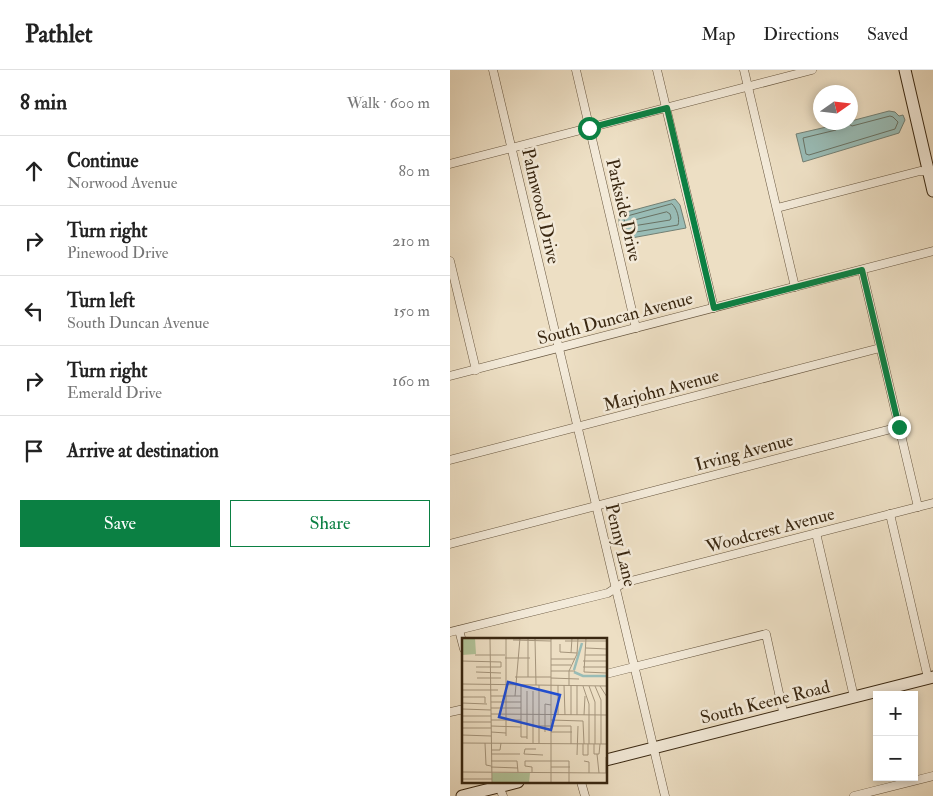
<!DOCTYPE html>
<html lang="en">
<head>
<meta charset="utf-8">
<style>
  :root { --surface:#fff; --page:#f2f2f2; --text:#222; --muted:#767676; --line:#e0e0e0; --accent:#0b8043 }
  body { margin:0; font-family:"IM FELL Double Pica",serif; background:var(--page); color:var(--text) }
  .controls { position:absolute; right:15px; bottom:15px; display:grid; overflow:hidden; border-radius:0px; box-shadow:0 2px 8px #0003 }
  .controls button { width:45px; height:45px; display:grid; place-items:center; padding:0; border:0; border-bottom:1px solid var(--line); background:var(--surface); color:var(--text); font:25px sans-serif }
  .compass { position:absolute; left:363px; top:15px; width:45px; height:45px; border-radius:50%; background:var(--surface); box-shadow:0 2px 8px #0003; rotate:76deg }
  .stop { position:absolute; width:15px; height:15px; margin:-11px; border:4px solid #0b8043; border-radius:50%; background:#fff }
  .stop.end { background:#0b8043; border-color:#fff; box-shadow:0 1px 5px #0008 }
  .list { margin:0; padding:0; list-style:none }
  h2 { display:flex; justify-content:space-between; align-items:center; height:65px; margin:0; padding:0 20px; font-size:21px }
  h2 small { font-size:16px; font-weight:400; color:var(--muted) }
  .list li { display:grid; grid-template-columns:32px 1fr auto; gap:15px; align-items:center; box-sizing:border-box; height:70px; padding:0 20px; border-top:1px solid var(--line) }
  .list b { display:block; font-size:19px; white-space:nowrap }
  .list p { margin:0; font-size:16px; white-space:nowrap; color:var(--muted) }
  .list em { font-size:16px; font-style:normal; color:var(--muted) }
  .actions { display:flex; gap:10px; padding:15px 20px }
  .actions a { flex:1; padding:11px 0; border:1px solid var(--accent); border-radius:0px; text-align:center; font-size:18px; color:var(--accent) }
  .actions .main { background:var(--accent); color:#fff }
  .icon { flex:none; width:28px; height:28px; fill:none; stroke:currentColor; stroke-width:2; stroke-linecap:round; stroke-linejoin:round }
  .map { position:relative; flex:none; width:483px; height:726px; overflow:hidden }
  header { display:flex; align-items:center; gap:30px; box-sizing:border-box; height:70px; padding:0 25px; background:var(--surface); border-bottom:1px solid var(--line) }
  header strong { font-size:24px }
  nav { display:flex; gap:28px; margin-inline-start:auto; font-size:18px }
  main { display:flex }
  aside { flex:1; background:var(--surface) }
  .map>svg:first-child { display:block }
</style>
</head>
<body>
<header>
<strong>Pathlet</strong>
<nav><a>Map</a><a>Directions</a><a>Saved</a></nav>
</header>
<main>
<aside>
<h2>8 min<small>Walk · 600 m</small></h2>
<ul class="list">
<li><svg class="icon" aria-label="ahead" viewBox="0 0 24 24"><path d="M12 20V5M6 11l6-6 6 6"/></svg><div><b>Continue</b><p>Norwood Avenue</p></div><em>80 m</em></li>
<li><svg class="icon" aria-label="right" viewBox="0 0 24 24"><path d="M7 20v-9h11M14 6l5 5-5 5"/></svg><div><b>Turn right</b><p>Pinewood Drive</p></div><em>210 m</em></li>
<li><svg class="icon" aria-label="left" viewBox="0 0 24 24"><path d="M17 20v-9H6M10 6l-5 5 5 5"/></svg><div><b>Turn left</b><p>South Duncan Avenue</p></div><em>150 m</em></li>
<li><svg class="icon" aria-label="right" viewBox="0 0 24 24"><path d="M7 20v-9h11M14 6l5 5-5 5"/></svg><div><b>Turn right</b><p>Emerald Drive</p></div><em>160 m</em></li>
<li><svg class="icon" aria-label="arrive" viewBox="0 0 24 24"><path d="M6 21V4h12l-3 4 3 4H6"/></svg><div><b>Arrive at destination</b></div></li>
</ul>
<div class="actions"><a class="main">Save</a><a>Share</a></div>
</aside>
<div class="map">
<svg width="483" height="726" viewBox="0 0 483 726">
  <rect width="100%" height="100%" fill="#eddfc4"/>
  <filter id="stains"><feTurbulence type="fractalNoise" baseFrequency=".004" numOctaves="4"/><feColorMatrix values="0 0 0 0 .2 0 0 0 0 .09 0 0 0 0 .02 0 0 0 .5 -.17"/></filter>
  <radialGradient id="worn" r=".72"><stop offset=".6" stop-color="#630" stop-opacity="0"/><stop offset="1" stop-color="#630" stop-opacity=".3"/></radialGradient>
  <g fill="#99bcb6" stroke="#738074">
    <path d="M 439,41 L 445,42 L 449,46 L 453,45 L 455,50 L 449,63 L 353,92 L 346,64 L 394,53 L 400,52 L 401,51 Z"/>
    <path d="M 225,129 L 230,135 L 236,158 L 176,169 L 169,155 L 169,144 Z"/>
  </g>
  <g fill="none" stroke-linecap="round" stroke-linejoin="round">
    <g stroke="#697264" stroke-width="1">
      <path d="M 390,52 L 389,57 L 386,60 L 353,68 L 356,84 L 359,85 L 445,59 L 448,52 L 443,47 L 440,46 L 402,56 L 396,52"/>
      <path d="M 222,134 C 227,138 230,149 228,155 L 180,163 L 177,162 L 174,154 L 175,147 Z"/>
      <path d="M 217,142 L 220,144 L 221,148 L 220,150 L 183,156 L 181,155 L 182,151 Z"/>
    </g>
    <g stroke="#66553e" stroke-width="9">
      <g id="street">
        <path d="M 43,0 L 215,726"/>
        <path d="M 126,0 L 186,258"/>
        <path d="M 207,0 L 264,238"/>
        <path d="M 294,0 L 345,217"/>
        <path d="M 0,94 L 362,0"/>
        <path d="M 327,138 L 470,101 L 483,102"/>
        <path d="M 0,191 L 26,300"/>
        <path d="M 412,200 L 468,437"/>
        <path d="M 0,306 L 483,181"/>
        <path d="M 0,390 L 430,278"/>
        <path d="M 440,444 L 478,608"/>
        <path d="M 366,463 L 404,627"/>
        <path d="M 0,474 L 449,357"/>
        <path d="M 9,560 L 14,579"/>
        <path d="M 0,562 L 158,523 L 173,513 L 483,433"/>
        <path d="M 156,604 L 316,564 L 334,646"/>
        <path d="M 0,642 L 14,639"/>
        <path d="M 131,712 L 135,726"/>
        <path d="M 48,714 L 53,726"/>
        <path d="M 404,726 L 483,706"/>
      </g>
    </g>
    <g stroke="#392711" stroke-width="13">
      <g id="secondary">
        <path d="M 455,0 L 483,121"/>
        <path d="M 156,690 L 483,607"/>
        <path d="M 12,726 L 68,712"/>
      </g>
    </g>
    <use href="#street" stroke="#f3ead9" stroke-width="8"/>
    <use href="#secondary" stroke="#f3ead9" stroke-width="11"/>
  </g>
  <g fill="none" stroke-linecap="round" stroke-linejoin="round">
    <path stroke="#0b8043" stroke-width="6" d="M 139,58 L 217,38 L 264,238 L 412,200 L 449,357"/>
  </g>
  <g text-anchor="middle" stroke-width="5" stroke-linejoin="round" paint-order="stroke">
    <g font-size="18" fill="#392711" stroke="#f3ead9">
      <text transform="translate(91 136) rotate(77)" y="6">Palmwood Drive</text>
      <text transform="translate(174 140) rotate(77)" y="6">Parkside Drive</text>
      <text transform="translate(165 248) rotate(-15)" y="6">South Duncan Avenue</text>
      <text transform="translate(211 320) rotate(-15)" y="6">Marjohn Avenue</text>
      <text transform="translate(294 382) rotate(-15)" y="6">Irving Avenue</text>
      <text transform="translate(320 460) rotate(-15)" y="6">Woodcrest Avenue</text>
      <text transform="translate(171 475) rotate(77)" y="6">Penny Lane</text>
      <text transform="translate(315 632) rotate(-14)" y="6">South Keene Road</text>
    </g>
  </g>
  <g transform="translate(12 568)">
    <rect width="145" height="145" fill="#eddfc4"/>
    <path d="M 0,0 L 13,0 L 14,16 L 0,17 ZM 30,135 L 68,135 L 67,145 L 30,145 Z" fill="#b2c399"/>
    <path fill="none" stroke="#99bcb6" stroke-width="2.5" d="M 112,32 L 120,5M 112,34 L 121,38 L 145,38"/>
    <path fill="none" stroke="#a5957c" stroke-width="1" d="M 28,0 L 30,145M 66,0 L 66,39M 73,0 L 74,47M 89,0 L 89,145M 124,0 L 122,34 L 145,35M 51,2 L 89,3M 103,3 L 145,3M 98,6 L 98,14 L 115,15M 124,10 L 145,11M 109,15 L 110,0M 13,17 L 43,17M 123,17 L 145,17M 43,20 L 68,20M 89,21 L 113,21M 0,23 L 39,24 L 39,29 L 14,29M 121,23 L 145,23M 89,27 L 109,27M 121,29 L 145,29M 89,33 L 113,33M 14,34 L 39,35M 53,39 L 89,39M 15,40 L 39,40M 89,40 L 117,41M 0,46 L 145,48M 59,47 L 59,99 L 65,99M 77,47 L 77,105M 96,47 L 96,76M 102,47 L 103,77M 107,47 L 107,33 L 115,16 L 116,0M 109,47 L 109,77M 115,47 L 115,77M 121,48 L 127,66 L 127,106M 127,48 L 133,64 L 133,106M 133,48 L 139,62 L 139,106M 138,48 L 145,59 L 145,106M 0,52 L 36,52M 65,53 L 65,101M 71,53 L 71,105M 29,58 L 59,58M 53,58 L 58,0M 0,59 L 23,59 L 23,65M 29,64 L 59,64M 0,65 L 25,66M 29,70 L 59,70M 0,71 L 29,72M 29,76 L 145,77M 122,77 L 123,58M 0,78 L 29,78M 29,82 L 59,82M 89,82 L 121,83 L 122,106M 0,84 L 29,84M 29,88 L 59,89M 77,88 L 109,88 L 109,106M 0,90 L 29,90M 29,94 L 44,95M 83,94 L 83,66 L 89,67M 89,94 L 110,94M 0,97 L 29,98M 44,98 L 44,0M 0,105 L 145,106M 23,105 L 24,127 L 29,128M 121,106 L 121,117 L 126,117 L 126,106M 132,106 L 132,116 L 137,116 L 138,106M 74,111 L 63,111 L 62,116 L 81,117M 29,112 L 38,112 L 39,105M 29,116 L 58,116M 135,116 L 137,135M 115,117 L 116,88M 144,119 L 144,135M 29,123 L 55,123 L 56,134M 122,123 L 127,124 L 127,135M 29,129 L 56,130M 89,129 L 108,129M 0,134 L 145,135M 70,134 L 70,129 L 63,128 L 63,123 L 107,123 L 107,145M 0,141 L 30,141"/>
    <path fill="#1d4ed8" fill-opacity="0.15" stroke="#1d4ed8" stroke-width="2.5" d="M 46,44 L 98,57 L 89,92 L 37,79 Z"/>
    <rect width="145" height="145" fill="none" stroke="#392711" stroke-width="2.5"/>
  </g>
  <rect width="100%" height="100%" filter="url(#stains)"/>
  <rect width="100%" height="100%" fill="url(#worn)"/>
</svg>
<div class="controls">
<button>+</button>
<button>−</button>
</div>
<svg class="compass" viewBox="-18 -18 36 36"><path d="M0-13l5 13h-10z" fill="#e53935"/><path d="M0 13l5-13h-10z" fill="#767676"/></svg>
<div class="stop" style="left:139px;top:58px"></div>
<div class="stop end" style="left:449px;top:357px"></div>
</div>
</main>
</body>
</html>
